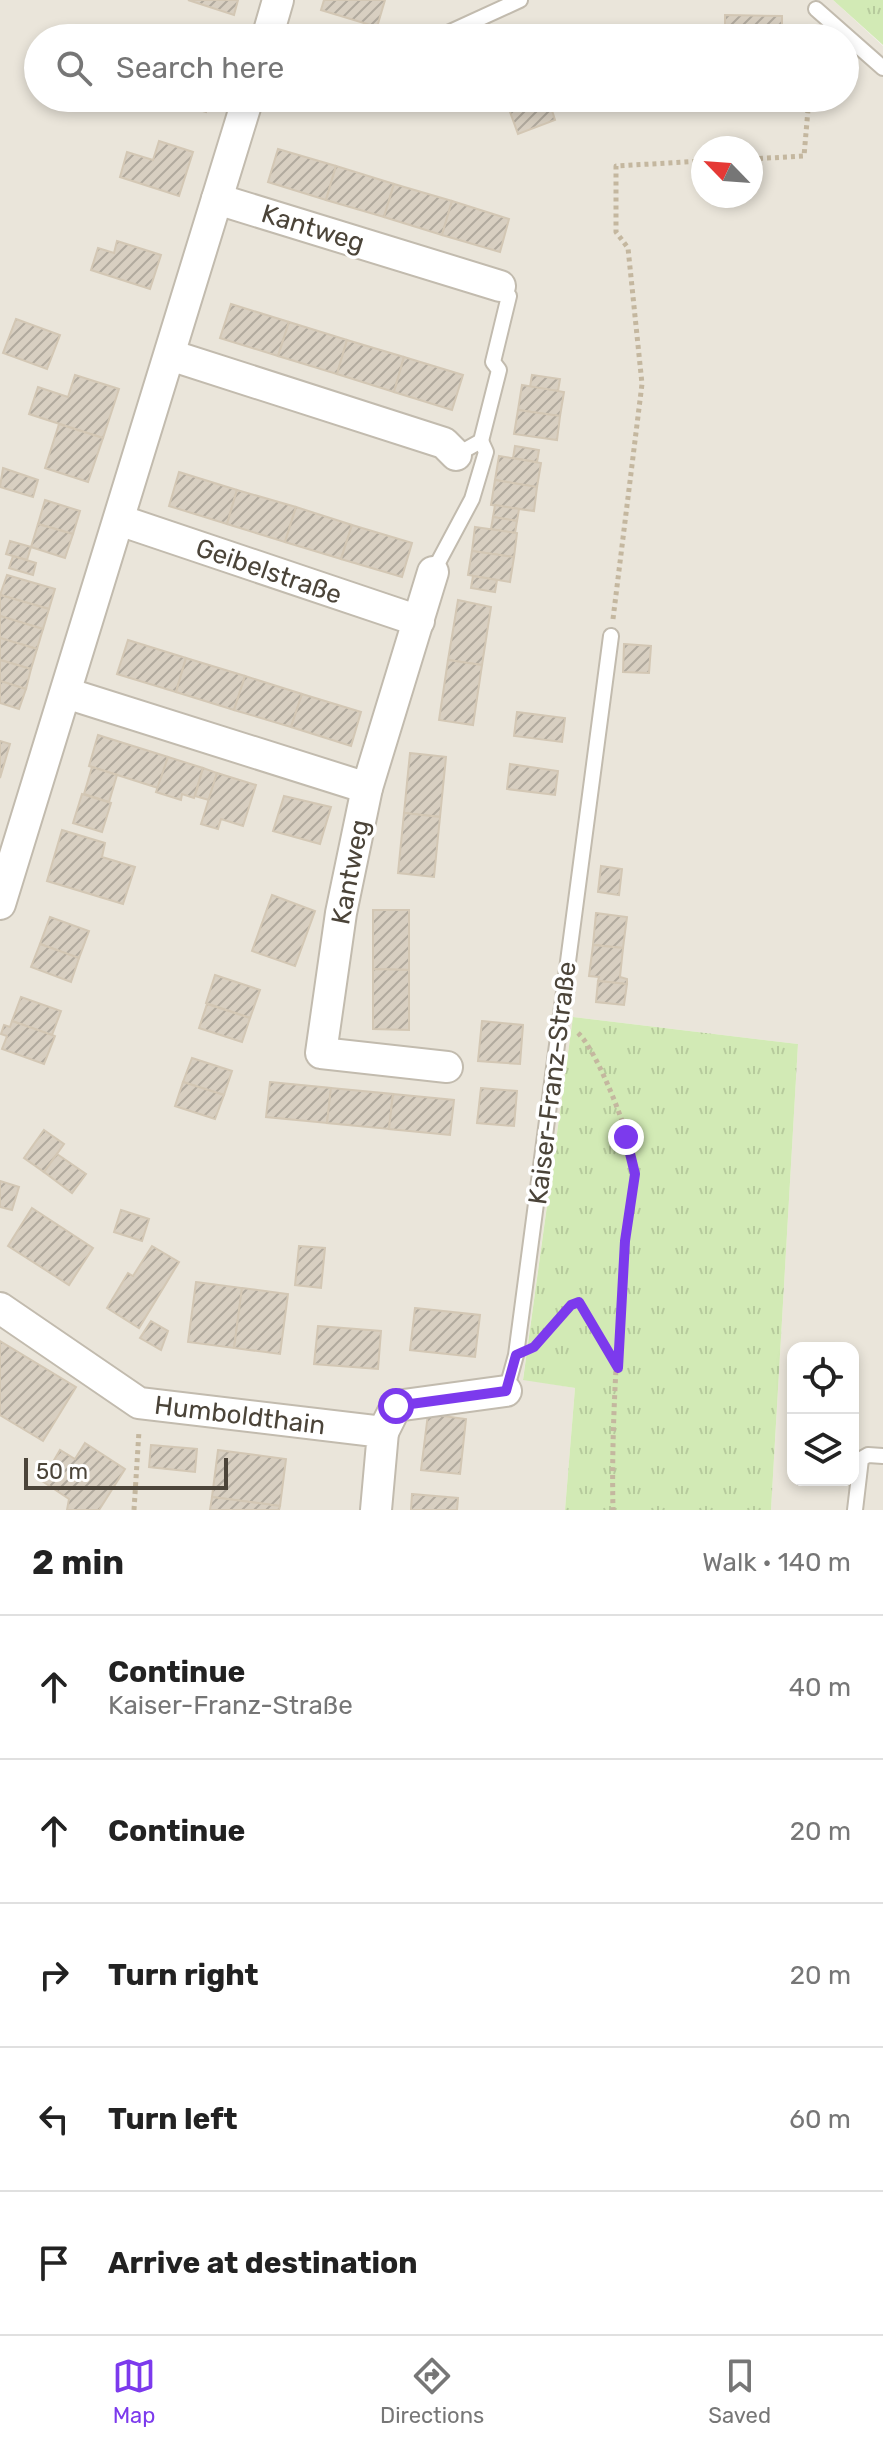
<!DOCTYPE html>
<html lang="en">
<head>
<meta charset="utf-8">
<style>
  :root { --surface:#fff; --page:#f2f2f2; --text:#222; --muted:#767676; --line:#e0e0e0; --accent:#7c3aed }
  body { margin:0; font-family:Rubik,sans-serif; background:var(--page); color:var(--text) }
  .controls { position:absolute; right:24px; bottom:24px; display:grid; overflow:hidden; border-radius:16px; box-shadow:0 4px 12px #0003 }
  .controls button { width:72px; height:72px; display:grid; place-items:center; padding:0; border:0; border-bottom:2px solid var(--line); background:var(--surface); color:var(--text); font:40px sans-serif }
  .compass { position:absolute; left:691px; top:136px; width:72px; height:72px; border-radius:50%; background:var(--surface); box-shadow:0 4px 12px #0003; rotate:295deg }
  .scale { position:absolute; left:24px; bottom:20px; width:204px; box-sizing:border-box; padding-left:8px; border:4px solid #4b4439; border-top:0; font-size:22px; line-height:28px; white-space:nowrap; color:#4b4439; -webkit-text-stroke:6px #fff; paint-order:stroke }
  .stop { position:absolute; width:24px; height:24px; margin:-18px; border:6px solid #7c3aed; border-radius:50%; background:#fff }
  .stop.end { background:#7c3aed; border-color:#fff; box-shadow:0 2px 8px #0008 }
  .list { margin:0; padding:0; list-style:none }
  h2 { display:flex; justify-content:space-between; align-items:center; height:104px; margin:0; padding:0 32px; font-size:34px }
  h2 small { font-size:26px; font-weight:400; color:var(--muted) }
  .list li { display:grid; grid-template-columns:52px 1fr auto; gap:24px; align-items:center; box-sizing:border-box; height:144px; padding:0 32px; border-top:2px solid var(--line) }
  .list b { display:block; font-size:30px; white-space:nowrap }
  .list p { margin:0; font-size:26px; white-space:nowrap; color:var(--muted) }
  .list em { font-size:26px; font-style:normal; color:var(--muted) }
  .icon { flex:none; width:44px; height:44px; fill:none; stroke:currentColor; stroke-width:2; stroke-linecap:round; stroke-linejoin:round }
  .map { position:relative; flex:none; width:883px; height:1510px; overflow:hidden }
  .search { position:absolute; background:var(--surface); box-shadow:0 4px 12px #0003; left:24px; right:24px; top:24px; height:88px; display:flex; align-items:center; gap:20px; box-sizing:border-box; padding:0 28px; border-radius:44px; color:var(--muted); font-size:30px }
  .sheet { height:824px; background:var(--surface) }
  nav { display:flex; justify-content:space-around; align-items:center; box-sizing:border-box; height:112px; border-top:2px solid var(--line); background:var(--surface); font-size:22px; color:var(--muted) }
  nav a { display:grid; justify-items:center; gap:4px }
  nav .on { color:var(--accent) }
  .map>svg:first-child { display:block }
</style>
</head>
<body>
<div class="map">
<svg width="883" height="1510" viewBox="0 0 883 1510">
  <defs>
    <pattern id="park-tufts" width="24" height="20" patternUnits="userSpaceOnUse" patternTransform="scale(2)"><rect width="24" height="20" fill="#d2eab5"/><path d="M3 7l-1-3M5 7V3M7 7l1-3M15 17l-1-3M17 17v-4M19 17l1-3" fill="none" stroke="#b6ca9c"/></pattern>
    <pattern id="building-hatch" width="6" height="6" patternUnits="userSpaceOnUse" patternTransform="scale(2)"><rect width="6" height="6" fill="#d8cfc1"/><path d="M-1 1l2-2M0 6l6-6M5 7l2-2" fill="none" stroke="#b1aa9e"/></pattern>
  </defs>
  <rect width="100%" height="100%" fill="#f6f3ec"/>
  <path fill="#eae5da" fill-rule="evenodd" d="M 0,0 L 833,0 L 883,46 L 883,1510 L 771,1510 L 798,1044 L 573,1017 L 523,1379 L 575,1388 L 565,1510 L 0,1510 ZM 38,38 L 845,38 L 845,98 L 38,98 ZM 703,148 L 751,148 L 751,196 L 703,196 ZM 793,1348 L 853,1348 L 853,1480 L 793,1480 Z"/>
  <g fill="url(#park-tufts)">
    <path d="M 833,0 L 883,0 L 883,45 Z"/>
    <path d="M 573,1017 L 798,1044 L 771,1510 L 565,1510 L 575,1388 L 523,1380 Z"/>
  </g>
  <g fill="url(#building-hatch)" stroke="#d3c7b4" stroke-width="2">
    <path d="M 188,0 L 238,0 L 234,15 Z"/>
    <path d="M 324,0 L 385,0 L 377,27 L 321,10 Z"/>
    <path d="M 725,15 L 782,16 L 782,38 L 725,38 Z"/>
    <path d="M 170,98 L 210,98 L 206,112 L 169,101 Z"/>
    <path d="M 505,98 L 548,98 L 555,120 L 518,134 Z"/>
    <rect x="739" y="98" width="18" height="7"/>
    <path d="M 159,141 L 193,152 L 179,196 L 120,177 L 127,152 L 153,160 Z"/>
    <path d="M 278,149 L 336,166 L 326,200 L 268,182 Z"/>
    <path d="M 336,166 L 394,184 L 384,217 L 326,200 Z"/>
    <path d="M 394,184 L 452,201 L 442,235 L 384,217 Z"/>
    <path d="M 452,201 L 509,219 L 500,252 L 442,235 Z"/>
    <path d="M 117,241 L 161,255 L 150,289 L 91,270 L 98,248 L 114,253 Z"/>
    <path d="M 231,304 L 289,322 L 278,356 L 220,338 Z"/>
    <path d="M 16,319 L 60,335 L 47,369 L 3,353 Z"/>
    <path d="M 289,322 L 347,340 L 337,374 L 278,356 Z"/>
    <path d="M 347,340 L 404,357 L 394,392 L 337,374 Z"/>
    <path d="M 404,357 L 463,375 L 452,410 L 394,392 Z"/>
    <path d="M 75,375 L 119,389 L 103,438 L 29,414 L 38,387 L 68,397 Z"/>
    <path d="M 532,375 L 560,379 L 558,391 L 530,387 Z"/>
    <path d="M 522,385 L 564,392 L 560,416 L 518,410 Z"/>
    <path d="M 518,410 L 560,416 L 557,440 L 514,434 Z"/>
    <path d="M 59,424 L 103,438 L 88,482 L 45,468 Z"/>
    <path d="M 515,446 L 539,450 L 537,462 L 513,458 Z"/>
    <path d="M 499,456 L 541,463 L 537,487 L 495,480 Z"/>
    <path d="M 3,468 L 38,480 L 33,497 L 0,487 Z"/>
    <path d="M 179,472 L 237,490 L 227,524 L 169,506 Z"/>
    <path d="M 495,480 L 537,487 L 534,511 L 491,505 Z"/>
    <path d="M 237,490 L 296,507 L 285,542 L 227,524 Z"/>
    <path d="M 45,500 L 80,511 L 73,534 L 38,524 Z"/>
    <path d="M 495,505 L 519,509 L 517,521 L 493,517 Z"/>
    <path d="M 296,507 L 352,525 L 341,559 L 285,542 Z"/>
    <path d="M 493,517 L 517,521 L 515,533 L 491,529 Z"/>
    <path d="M 38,524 L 73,534 L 65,558 L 31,547 Z"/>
    <path d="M 352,525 L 412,543 L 402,577 L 341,559 Z"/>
    <path d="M 475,527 L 517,533 L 514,557 L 472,551 Z"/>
    <path d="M 10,541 L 31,547 L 27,560 L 6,554 Z"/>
    <path d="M 472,551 L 514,557 L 510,582 L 468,575 Z"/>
    <path d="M 13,556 L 36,563 L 33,575 L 9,568 Z"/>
    <path d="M 7,575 L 55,589 L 49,609 L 0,595 Z"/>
    <path d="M 473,576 L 497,580 L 495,592 L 471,588 Z"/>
    <path d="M 0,595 L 49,609 L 43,629 L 0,616 Z"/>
    <path d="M 458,600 L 491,607 L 482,665 L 448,660 Z"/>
    <path d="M 0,616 L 43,629 L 37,649 L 0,638 Z"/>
    <path d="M 0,638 L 37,649 L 31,669 L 0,660 Z"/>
    <path d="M 128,640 L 186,658 L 176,692 L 117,674 Z"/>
    <path d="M 624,644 L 651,646 L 649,673 L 623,672 Z"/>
    <path d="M 186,658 L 245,676 L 234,710 L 176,692 Z"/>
    <path d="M 0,660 L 31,669 L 26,689 L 0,681 Z"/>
    <path d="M 448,660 L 482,665 L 473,725 L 439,720 Z"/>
    <path d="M 245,676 L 302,694 L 291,727 L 234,710 Z"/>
    <path d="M 0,681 L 26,689 L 19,709 L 0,703 Z"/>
    <path d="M 302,694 L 361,712 L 351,746 L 291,727 Z"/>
    <path d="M 517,712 L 565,718 L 562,742 L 514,736 Z"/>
    <path d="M 98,735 L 168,757 L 158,788 L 89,766 Z"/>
    <path d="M 0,741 L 10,744 L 0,778 Z"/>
    <path d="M 410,753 L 446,757 L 440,817 L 404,813 Z"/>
    <path d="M 168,757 L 203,768 L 194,798 L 182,794 L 181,800 L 156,792 Z"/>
    <path d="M 510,764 L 558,771 L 555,795 L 507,789 Z"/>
    <path d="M 92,767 L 117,775 L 109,802 L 84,794 Z"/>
    <path d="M 203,768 L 217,773 L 209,800 L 195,796 Z"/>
    <path d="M 217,773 L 256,785 L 243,826 L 221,819 L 218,829 L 201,824 Z"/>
    <path d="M 82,794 L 111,803 L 102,832 L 73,823 Z"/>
    <path d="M 284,796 L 331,807 L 320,844 L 273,831 Z"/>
    <path d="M 404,813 L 440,817 L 434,877 L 398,873 Z"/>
    <path d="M 62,830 L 105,843 L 102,857 L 135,867 L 123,904 L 47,881 Z"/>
    <path d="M 601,866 L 622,869 L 619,895 L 598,892 Z"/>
    <path d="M 272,895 L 315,911 L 295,966 L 252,951 Z"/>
    <path d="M 373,910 L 409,910 L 409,970 L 373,969 Z"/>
    <path d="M 596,913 L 627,917 L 623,948 L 593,945 Z"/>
    <path d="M 50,917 L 89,931 L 79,958 L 40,944 Z"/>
    <path d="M 40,944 L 79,958 L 71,982 L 31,967 Z"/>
    <path d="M 593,945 L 623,948 L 620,977 L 627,979 L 627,984 L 598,981 L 599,977 L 589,976 Z"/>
    <path d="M 373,969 L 409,970 L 409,1030 L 373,1029 Z"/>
    <path d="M 215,975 L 260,990 L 250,1018 L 206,1003 Z"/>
    <path d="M 598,981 L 627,984 L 624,1005 L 596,1002 Z"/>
    <path d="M 21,997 L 61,1011 L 52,1035 L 12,1021 Z"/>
    <path d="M 207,1004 L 250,1018 L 242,1042 L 199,1028 Z"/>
    <path d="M 12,1021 L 55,1036 L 44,1064 L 2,1049 L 7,1036 L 1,1034 L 4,1025 L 10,1027 Z"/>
    <path d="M 482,1021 L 523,1025 L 520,1064 L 478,1061 Z"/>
    <path d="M 192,1058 L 232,1071 L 224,1095 L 183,1082 Z"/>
    <path d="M 183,1082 L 224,1095 L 215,1119 L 175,1106 Z"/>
    <path d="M 270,1082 L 331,1088 L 327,1123 L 266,1117 Z"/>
    <path d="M 331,1088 L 393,1094 L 389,1129 L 327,1123 Z"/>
    <path d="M 481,1088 L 517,1091 L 514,1126 L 477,1123 Z"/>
    <path d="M 393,1094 L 454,1100 L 450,1135 L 389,1129 Z"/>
    <path d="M 44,1130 L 64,1144 L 44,1172 L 24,1158 Z"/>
    <path d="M 57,1154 L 86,1174 L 72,1193 L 44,1172 Z"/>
    <path d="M 0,1181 L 19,1187 L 12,1210 L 0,1207 Z"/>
    <path d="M 32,1208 L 93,1248 L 69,1285 L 8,1246 Z"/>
    <path d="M 121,1210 L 149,1219 L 142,1241 L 114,1232 Z"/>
    <path d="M 152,1246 L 179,1262 L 139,1328 L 107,1308 L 128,1273 L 133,1276 Z"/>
    <path d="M 299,1246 L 325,1248 L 321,1288 L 295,1285 Z"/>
    <path d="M 196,1282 L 242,1288 L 234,1348 L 188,1342 Z"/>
    <path d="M 242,1288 L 288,1294 L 280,1354 L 234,1348 Z"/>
    <path d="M 415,1308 L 480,1315 L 475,1357 L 410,1350 Z"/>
    <path d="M 151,1321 L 168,1331 L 161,1350 L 140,1338 Z"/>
    <path d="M 318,1326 L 381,1331 L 378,1369 L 314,1364 Z"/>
    <path d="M 0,1341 L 76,1387 L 43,1441 L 0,1415 Z"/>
    <path d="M 428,1414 L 466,1419 L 460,1474 L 421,1470 Z"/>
    <path d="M 85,1443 L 125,1469 L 99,1510 L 67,1510 L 69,1499 L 42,1481 L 60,1450 L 75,1459 Z"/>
    <path d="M 151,1445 L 197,1449 L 195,1472 L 149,1467 Z"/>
    <path d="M 218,1450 L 286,1459 L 280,1506 L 212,1497 Z"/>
    <path d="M 412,1494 L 458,1498 L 457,1510 L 411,1510 Z"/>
    <path d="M 212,1497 L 280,1506 L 279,1510 L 210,1510 Z"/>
  </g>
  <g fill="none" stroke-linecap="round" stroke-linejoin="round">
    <g stroke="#c2bbae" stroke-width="18">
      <g id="lane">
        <path d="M 816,9 L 883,68"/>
        <path d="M 437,38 L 520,0"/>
        <path d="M 456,455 L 481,441 L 499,370 L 493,362 L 509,296 L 500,286"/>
        <path d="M 433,572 L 472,499 L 486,452 L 481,441"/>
        <path d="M 506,1391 L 516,1355 L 611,636"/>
        <path d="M 855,1510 L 861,1459 L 868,1455 L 883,1456"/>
      </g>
    </g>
    <g stroke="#c2bbae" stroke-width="34">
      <g id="street">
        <path d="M 267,38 L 278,0"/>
        <path d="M 217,199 L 500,286"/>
        <path d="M 170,355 L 444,443 L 456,455"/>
        <path d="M 119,520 L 419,621"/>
        <path d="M 433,572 L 367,788 L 341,913 L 321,1053 L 447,1067"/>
        <path d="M 66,693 L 367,788"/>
        <path d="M 0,904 L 248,98"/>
        <path d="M 0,1308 L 139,1403 L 383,1432 L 376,1510"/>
        <path d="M 383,1432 L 396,1406 L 506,1391"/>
      </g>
    </g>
    <g stroke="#c4b79f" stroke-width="5" stroke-dasharray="4 4" stroke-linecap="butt">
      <path d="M 751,159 L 804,156 L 809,98"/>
      <path d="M 613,619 L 642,384 L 628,248 L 616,232 L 616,166 L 703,161"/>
      <path d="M 578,1033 C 598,1051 635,1146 635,1173 C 634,1198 626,1222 624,1246 C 618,1334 611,1423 613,1510"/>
      <path d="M 538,1342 L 571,1305 L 579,1302 L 618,1367"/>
      <path d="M 134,1510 L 139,1431"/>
    </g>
    <use href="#lane" stroke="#fff" stroke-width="14"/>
    <use href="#street" stroke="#fff" stroke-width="30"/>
  </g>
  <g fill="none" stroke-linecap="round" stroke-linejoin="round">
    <path stroke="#7c3aed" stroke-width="10" d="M 396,1406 L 506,1391 L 516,1355 L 534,1347 L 571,1305 L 579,1302 L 618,1368 L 625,1241 L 635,1174 L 626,1137"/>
  </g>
  <g text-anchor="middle" stroke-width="7" stroke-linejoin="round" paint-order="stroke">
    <g font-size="26" fill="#4b4439" stroke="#fff">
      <text transform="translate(313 228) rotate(17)" y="9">Kantweg</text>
      <text transform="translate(269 571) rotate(19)" y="9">Geibelstraße</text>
      <text transform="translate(350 872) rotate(-79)" y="9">Kantweg</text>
      <text transform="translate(552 1083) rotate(-83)" y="9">Kaiser-Franz-Straße</text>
      <text transform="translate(240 1415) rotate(7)" y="9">Humboldthain</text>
    </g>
  </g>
</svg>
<div class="controls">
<button><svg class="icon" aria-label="locate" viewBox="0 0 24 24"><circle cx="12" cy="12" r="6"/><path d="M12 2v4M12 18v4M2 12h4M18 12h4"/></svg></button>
<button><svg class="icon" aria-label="layers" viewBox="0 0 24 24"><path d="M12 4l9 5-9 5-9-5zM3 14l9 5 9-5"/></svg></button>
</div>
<svg class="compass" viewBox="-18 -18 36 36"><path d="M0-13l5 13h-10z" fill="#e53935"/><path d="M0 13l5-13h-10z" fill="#767676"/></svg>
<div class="scale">50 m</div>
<div class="stop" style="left:396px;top:1406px"></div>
<div class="stop end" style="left:626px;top:1137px"></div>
<div class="search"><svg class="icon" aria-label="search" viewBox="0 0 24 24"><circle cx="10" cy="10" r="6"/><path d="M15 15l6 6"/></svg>Search here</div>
</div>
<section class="sheet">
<h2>2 min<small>Walk · 140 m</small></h2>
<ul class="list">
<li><svg class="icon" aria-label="ahead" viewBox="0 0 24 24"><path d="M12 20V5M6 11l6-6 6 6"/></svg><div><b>Continue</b><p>Kaiser-Franz-Straße</p></div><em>40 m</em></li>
<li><svg class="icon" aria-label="ahead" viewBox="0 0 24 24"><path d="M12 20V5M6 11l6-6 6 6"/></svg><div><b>Continue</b></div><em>20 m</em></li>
<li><svg class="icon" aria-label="right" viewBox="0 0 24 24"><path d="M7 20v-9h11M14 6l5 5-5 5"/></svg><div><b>Turn right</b></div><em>20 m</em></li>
<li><svg class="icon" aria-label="left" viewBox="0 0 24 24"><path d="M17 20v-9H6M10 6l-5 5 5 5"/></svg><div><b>Turn left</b></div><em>60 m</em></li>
<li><svg class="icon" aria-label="arrive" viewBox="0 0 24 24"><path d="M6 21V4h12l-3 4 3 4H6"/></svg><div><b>Arrive at destination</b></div></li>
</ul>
</section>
<nav>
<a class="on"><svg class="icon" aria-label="map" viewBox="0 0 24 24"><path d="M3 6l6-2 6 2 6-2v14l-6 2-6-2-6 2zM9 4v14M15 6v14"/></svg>Map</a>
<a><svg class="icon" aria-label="directions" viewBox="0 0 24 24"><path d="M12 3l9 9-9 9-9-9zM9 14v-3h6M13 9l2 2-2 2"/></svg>Directions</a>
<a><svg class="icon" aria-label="saved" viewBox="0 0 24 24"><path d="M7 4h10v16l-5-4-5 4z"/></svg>Saved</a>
</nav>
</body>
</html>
